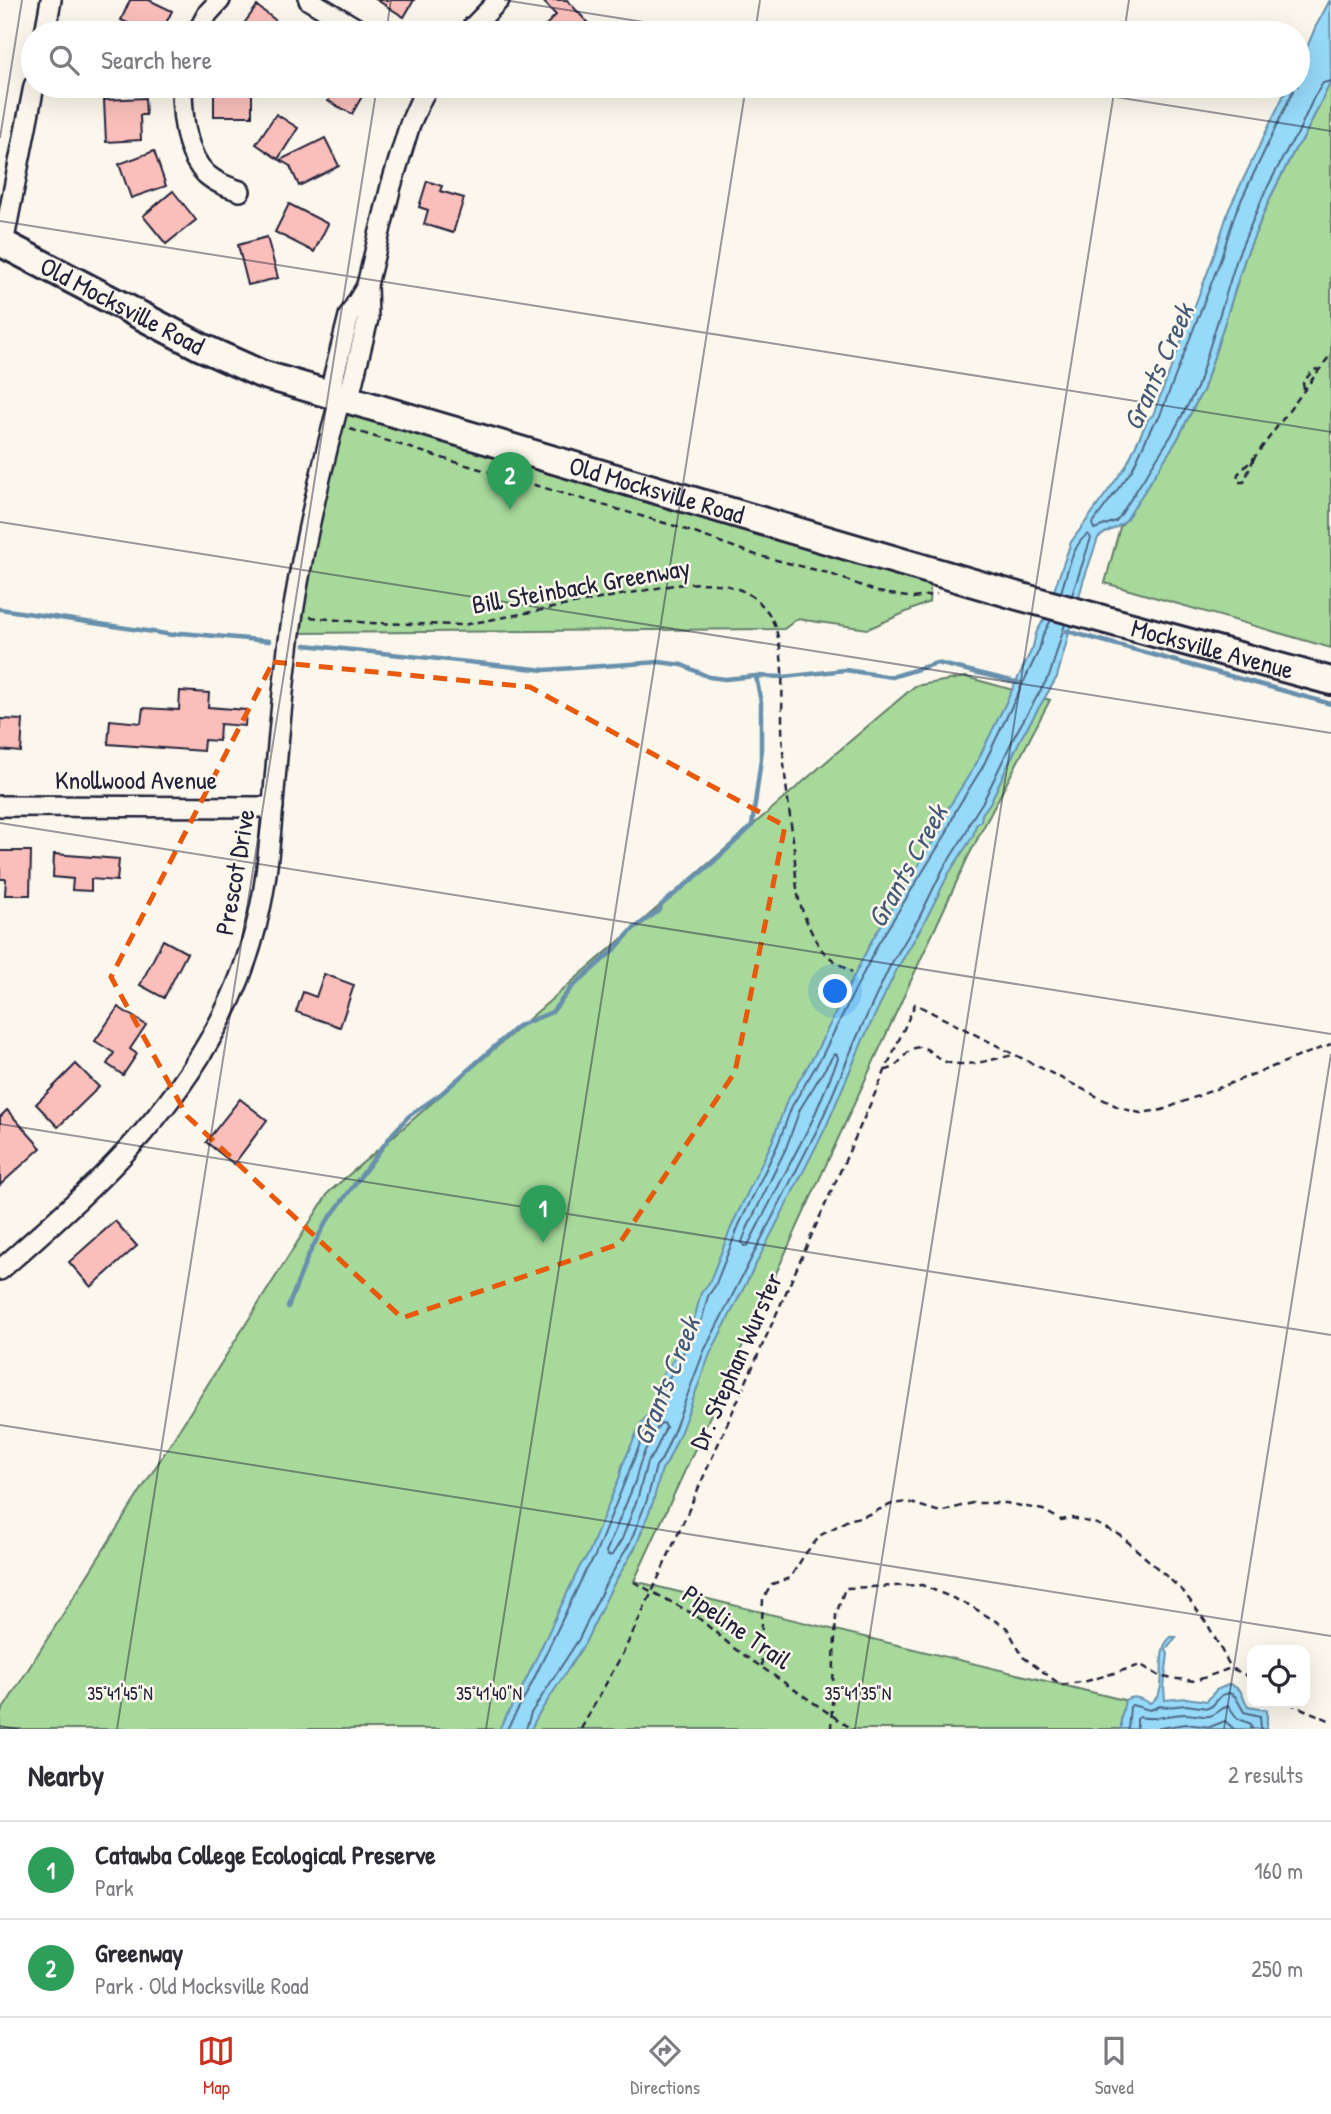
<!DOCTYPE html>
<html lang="en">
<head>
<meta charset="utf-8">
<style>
  :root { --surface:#fff; --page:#f2f2f3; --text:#2b2b33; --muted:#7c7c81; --line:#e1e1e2; --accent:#c8321e }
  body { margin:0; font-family:"Patrick Hand",sans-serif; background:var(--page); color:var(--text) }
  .controls { position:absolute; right:21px; bottom:21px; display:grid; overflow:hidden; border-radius:14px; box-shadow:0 7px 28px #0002 }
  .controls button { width:63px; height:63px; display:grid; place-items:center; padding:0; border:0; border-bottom:2px solid var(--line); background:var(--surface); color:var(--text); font:35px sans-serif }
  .you { position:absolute; left:836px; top:992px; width:24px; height:24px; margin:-18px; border:5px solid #fff; border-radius:50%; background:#1a73e8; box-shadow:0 0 0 10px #1a73e833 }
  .badge { display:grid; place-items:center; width:46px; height:46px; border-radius:50%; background:var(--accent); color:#fff; font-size:23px; font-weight:700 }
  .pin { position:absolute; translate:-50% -58px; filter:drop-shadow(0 2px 4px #0008) }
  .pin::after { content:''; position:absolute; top:37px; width:24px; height:21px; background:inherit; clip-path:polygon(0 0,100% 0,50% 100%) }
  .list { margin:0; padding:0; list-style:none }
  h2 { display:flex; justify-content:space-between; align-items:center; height:91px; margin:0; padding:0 28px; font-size:30px }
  h2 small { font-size:23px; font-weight:400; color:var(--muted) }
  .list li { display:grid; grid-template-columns:46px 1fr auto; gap:21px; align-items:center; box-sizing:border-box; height:98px; padding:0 28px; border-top:2px solid var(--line) }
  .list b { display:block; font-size:26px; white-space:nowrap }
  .list p { margin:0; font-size:23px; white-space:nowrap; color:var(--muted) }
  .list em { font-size:23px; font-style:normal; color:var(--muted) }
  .icon { flex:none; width:38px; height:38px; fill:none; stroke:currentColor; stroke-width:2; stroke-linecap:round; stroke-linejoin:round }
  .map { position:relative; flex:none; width:1331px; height:1729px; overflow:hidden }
  .search { position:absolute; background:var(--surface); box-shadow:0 7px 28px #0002; left:21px; right:21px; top:21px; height:77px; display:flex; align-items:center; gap:18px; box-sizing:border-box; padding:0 24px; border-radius:38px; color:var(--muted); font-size:26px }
  .sheet { height:287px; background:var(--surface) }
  nav { display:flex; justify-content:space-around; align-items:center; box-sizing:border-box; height:98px; border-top:2px solid var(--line); background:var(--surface); font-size:19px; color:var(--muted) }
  nav a { display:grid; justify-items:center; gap:4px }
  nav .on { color:var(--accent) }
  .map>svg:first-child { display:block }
</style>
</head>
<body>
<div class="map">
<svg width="1331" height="1729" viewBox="0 0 1331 1729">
  <rect width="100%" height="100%" fill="#fbf7ec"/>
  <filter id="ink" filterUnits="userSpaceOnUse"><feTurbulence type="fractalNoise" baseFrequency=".0143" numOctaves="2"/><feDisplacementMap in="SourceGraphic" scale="14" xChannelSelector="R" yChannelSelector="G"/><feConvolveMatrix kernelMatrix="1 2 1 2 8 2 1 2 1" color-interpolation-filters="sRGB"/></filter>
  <g filter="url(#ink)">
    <g fill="#a7d99b" stroke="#647e6b" stroke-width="2">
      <path d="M 1331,81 L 1331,648 L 1105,583 L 1120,527 L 1177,440 L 1199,397 L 1203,391 L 1245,258 L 1270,198 L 1295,149 L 1303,139 Z"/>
      <path d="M 343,404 L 931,578 L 929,602 L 868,629 L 797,619 L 784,629 L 297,633 Z"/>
      <path d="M 966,677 L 1050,700 L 968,857 L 634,1581 L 1243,1729 L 0,1729 L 0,1714 L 329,1192 L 849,742 L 915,686 Z"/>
    </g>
    <g fill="#96d9f8" stroke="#6890ac" stroke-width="2">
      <path d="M 1330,0 L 1331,81 L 1303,139 L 1295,149 L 1270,198 L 1245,258 L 1203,391 L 1199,397 L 1177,440 L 1126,520 C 1118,529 1107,530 1098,538 L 1083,582 L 1057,677 L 1021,738 L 990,803 L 982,814 L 981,821 L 976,825 L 973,836 L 949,873 L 925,921 L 897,969 L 863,1040 L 826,1127 L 710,1354 L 681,1431 L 667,1463 L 662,1469 L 653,1502 L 636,1546 L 611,1589 L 585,1643 L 537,1717 L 531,1729 L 499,1729 L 522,1688 L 580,1566 L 588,1555 L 620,1476 L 622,1466 L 640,1425 L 650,1411 L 661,1377 L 674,1359 L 680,1341 L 695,1316 L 701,1293 L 709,1283 L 733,1223 L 772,1142 L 786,1103 L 816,1052 L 872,940 L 940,830 L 949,807 L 976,764 L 1033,647 L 1036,633 L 1044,619 L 1071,542 L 1126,466 L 1148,419 L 1153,415 L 1213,258 L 1229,209 L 1288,86 L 1298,86 L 1298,69 L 1315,28 Z"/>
      <path d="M 1171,1637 L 1176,1637 L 1166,1649 L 1168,1654 L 1164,1687 L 1165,1700 L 1186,1698 L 1207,1701 L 1216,1690 L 1230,1684 L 1240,1690 L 1248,1707 L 1267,1710 L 1267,1729 L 1121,1729 L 1121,1719 L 1125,1700 C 1134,1694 1141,1699 1150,1703 C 1173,1691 1151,1653 1171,1637 Z"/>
    </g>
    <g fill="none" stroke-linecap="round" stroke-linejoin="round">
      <g stroke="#506b87" stroke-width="2">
        <path d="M 1294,86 L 1293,91 L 1236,211 L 1220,261 L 1159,418 L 1153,424 L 1132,470 L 1092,524 L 1094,529 L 1116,521 L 1120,516 L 1171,436 L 1197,388 L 1238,255 L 1264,194 L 1289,146 L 1297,135 L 1314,97 L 1323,83 L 1331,81"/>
        <path d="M 1061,592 C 1067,575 1072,544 1088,534 L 1091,538 L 1072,595"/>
        <path d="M 834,1054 L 837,1055 L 838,1059 L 812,1121 L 748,1245 L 744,1246 L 742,1242 L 747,1229 L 786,1148 L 800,1109 Z"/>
        <path d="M 664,1423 L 666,1427 L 654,1454 L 647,1462 L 638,1497 L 622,1539 L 612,1555 L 608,1556 L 606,1552 L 635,1482 C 639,1462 648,1441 660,1424 Z"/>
        <path d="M 507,1729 L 528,1691 L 586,1570 L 594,1558 L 646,1429 L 656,1414 L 667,1380 L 680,1362 L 686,1344 L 702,1319 L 708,1296 L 715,1286 L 739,1225 L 778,1144 L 792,1106 L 822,1056 L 878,944 L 946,834 L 956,810 L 982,768 L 1039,650 L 1043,635 L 1051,620"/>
        <path d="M 526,1729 L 531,1713 L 579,1639 L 605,1585 L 630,1543 L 647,1500 L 656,1466 L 662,1459 L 675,1428 L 704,1351 L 820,1124 L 857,1037 L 890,966 L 919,918 L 943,869 L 966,833 L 970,822 L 984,800 L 1015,735 L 1050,674 L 1065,624"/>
        <path d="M 1128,1729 L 1130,1707 L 1132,1705 L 1150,1710 L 1160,1706 L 1166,1707 L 1186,1705 L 1208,1708 L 1212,1706 L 1222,1695 L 1229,1693 L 1235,1696 L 1244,1712 L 1260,1716 L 1261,1729"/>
        <path d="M 1137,1729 L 1137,1719 L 1140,1717 C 1155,1721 1170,1714 1185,1714 C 1193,1714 1201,1717 1209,1716 C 1216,1715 1222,1708 1228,1705 L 1237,1718 L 1251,1724 L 1252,1729"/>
        <path d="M 1154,1729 L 1186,1724 L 1210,1727 L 1225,1721 L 1234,1729"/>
      </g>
      <g stroke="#6890ac" stroke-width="4.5">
        <path d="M 0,609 L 173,635 L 182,633 L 269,641"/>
        <path d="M 1067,631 L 1331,704"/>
        <path d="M 305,645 L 545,670 L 659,662 L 682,665 L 709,677 L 725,679 L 756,676 L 784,677 L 845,670 L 892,677 L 937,663 L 1020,683"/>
        <path d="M 288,1307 L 308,1256 L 325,1224 L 393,1133 L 409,1116 L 442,1093 L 518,1026 L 552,1012 L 571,988 L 615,949 L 633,929 L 660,910 L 661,905 L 709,866 L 752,826 L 761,759 L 761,702 L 756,676"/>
      </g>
    </g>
    <g fill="#fbbfbb" stroke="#22223b" stroke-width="2">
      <path d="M 130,0 L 149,0 L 172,11 L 161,33 L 150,33 L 121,20 Z"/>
      <path d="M 377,0 L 414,0 L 404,17 Z"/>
      <path d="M 542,0 L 567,0 L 588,23 L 578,33 L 538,33 L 556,15 Z"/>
      <path d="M 257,6 L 292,33 L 237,33 Z"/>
      <rect x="214" y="86" width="38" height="30"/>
      <path d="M 337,86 L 368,86 L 352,114 L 328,101 Z"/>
      <path d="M 145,98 L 146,115 L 140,115 L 141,140 L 106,142 L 104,100 Z"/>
      <path d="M 276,114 L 298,128 L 278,159 L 256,144 Z"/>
      <path d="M 325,138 L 339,166 L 299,186 L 290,166 L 280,160 Z"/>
      <path d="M 154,151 L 166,186 L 131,198 L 119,164 Z"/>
      <path d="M 427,181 L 442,186 L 440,191 L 464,198 L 453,233 L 424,224 L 428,210 L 419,207 Z"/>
      <path d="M 173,191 L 196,220 L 166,244 L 143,216 Z"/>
      <path d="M 289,204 L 328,224 L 314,252 L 275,232 Z"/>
      <path d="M 267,237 L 278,278 L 248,285 L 238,245 Z"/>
      <path d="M 180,691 L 209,693 L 208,707 L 246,710 L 245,726 L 220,724 L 219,741 L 204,740 L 203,751 L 108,744 L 110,720 L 141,723 L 143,708 L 179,710 Z"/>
      <path d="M 0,719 L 23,720 L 21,752 L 0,750 Z"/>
      <path d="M 0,851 L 31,851 L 30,895 L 5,895 L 6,879 L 0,879 Z"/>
      <path d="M 54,854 L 119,859 L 117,881 L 91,879 L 91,891 L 72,890 L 73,879 L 53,877 Z"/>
      <path d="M 163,940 L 187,953 L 164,998 L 140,985 Z"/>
      <path d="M 324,974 L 354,985 L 340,1027 L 296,1012 L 303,992 L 316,997 Z"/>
      <path d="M 118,1007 L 146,1025 L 130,1049 L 137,1054 L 123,1075 L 107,1064 L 114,1053 L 95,1041 Z"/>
      <path d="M 76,1064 L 99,1087 L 58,1127 L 36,1104 Z"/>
      <path d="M 240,1099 L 267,1120 L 234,1164 L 206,1142 Z"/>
      <path d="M 7,1110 L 41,1148 L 0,1185 L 0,1117 Z"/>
      <path d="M 115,1221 L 137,1246 L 91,1287 L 69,1262 Z"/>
    </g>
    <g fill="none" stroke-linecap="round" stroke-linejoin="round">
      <g stroke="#22223b" stroke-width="24">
        <g id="street">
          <path d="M 309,0 L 364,33"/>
          <path d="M 45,33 L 51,0"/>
          <path d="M 197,33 L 208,13 L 220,0"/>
          <path d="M 467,33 L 499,0"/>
          <path d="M 182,86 C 182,113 185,154 206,174 C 216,183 228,187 240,191"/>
          <path d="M 3,244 L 34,86"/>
          <path d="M 329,395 L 349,316 L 367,286"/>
          <path d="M 348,401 L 368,319 L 367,285 L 391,186 L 410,124 L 422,97 L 429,86"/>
          <path d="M 0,806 L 273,807"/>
          <path d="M 0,1270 C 78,1202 157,1132 209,1041 C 233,1000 252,951 261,904 C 268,871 270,837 273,804 C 277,755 281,706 287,657 C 297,570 318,483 340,398"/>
        </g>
      </g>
      <g stroke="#22223b" stroke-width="32">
        <g id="secondary">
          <path id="s1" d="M 0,242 L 201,347 L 261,374 L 1018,596 L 1331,681"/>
        </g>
      </g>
      <g stroke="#22223b" stroke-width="2.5" stroke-dasharray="7 5" stroke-linecap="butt">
        <path d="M 1304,389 L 1303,383 L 1313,370 L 1318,369"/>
        <path d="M 350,429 L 442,458 L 675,526 L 756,555 L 828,573 L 878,592 L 913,598 L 937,594"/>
        <path d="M 1254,458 L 1244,482 L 1239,482 L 1237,479 L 1238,474 L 1254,458 L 1331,354"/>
        <path d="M 310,617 L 369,623 L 463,625 L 668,586 C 703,581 743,579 767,611 C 786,637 782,689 782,721 C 782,764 789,806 794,848 C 796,867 795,889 801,907 C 806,920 813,938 822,950 C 830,959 842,966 852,972"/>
        <path d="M 885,1070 C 901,1069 904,1047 920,1047 C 929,1048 935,1057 943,1061 C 965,1069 992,1059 1014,1055"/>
        <path d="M 634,1582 L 695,1615 L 735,1649 L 852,1729"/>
        <path d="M 762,1666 L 761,1646 L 763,1599 L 772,1584 L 790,1578 L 805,1554 L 821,1535 L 848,1520 L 867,1515 L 892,1504 L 908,1502 L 940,1512 L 972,1503 L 1006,1503 L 1043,1510 L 1061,1520 L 1072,1518 L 1097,1524 L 1120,1535 L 1183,1591 L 1208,1625 L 1231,1668"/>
        <path d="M 1289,1703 L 1331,1721"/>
        <path d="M 581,1729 L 624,1651 L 652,1592 L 915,1004 L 1120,1108 L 1140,1113 L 1162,1110 L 1331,1044"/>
        <path d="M 831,1729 L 836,1615 L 845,1588 L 922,1585 L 969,1605 L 1007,1628 L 1023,1657 L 1061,1685 L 1087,1681 L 1141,1665 L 1161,1677 L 1195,1681 L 1231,1668 L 1252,1678"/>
      </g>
      <use href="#street" stroke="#fbf7ec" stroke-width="19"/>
      <use href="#secondary" stroke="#fbf7ec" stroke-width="26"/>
    </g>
  </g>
  <path fill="none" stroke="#e8590c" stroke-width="5" stroke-dasharray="14 9" stroke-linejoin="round" d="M 273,662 L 530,687 L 785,826 L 735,1072 L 619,1244 L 402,1318 L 187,1116 L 111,977 Z"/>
  <path fill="none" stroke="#22223b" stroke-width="2" stroke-opacity="0.45" d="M 504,0 L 714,33M 386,33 L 391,0M 755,33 L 760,0M 1124,33 L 1129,0M 1046,86 L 1331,131M 0,138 L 22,0M 0,221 L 1331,432M 0,522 L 1331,733M 0,823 L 1331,1034M 0,1124 L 1331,1335M 0,1425 L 1331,1636M 0,1726 L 18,1729M 117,1729 L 377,86M 486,1729 L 746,86M 855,1729 L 1115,86M 1224,1729 L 1331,1054"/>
  <g text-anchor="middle" stroke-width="5" stroke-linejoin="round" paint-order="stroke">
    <g font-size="26" fill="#22223b" stroke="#fbf7ec">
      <text dy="9" stroke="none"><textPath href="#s1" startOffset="138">Old Mocksville Road</textPath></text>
      <text dy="9" stroke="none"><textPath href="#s1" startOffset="705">Old Mocksville Road</textPath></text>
      <text transform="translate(581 586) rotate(-10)" y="9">Bill Steinback Greenway</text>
      <text dy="9" stroke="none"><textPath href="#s1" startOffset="1283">Mocksville Avenue</textPath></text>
      <text x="136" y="789">Knollwood Avenue</text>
      <text transform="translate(235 872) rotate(-80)" y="9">Prescot Drive</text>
      <text transform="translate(736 1361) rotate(-66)" y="9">Dr. Stephan Wurster</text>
      <text transform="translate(737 1627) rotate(35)" y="9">Pipeline Trail</text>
    </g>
    <g font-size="28" font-style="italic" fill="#455974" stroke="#fbf7ec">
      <text transform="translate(1158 367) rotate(-66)" y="10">Grants Creek</text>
      <text transform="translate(907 866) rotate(-61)" y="10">Grants Creek</text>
      <text transform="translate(666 1381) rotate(-68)" y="10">Grants Creek</text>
    </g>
  </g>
  <g font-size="18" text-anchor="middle" fill="#22223b" stroke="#fbf7ec" stroke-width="5" stroke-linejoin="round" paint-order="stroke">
    <text x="120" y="1700">35°41'45"N</text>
    <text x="489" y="1700">35°41'40"N</text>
    <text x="858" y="1700">35°41'35"N</text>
  </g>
</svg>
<div class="controls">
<button><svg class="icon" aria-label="locate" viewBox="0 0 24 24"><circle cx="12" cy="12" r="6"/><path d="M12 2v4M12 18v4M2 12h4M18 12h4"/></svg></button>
</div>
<div class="you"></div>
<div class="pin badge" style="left:543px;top:1243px;background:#2e9e5b">1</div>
<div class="pin badge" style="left:510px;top:510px;background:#2e9e5b">2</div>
<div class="search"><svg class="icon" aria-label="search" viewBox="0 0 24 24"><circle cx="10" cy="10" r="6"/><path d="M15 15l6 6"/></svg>Search here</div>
</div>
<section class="sheet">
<h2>Nearby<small>2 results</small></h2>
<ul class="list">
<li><span class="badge" style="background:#2e9e5b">1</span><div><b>Catawba College Ecological Preserve</b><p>Park</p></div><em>160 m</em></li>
<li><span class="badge" style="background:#2e9e5b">2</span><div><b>Greenway</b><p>Park · Old Mocksville Road</p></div><em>250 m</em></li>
</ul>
</section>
<nav>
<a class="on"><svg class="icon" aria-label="map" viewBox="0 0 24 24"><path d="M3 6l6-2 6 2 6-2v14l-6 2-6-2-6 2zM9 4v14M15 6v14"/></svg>Map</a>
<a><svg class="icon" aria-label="directions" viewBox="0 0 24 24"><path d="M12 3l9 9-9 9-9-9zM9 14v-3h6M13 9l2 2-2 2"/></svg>Directions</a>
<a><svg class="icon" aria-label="saved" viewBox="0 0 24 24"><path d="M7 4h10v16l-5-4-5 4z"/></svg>Saved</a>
</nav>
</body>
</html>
